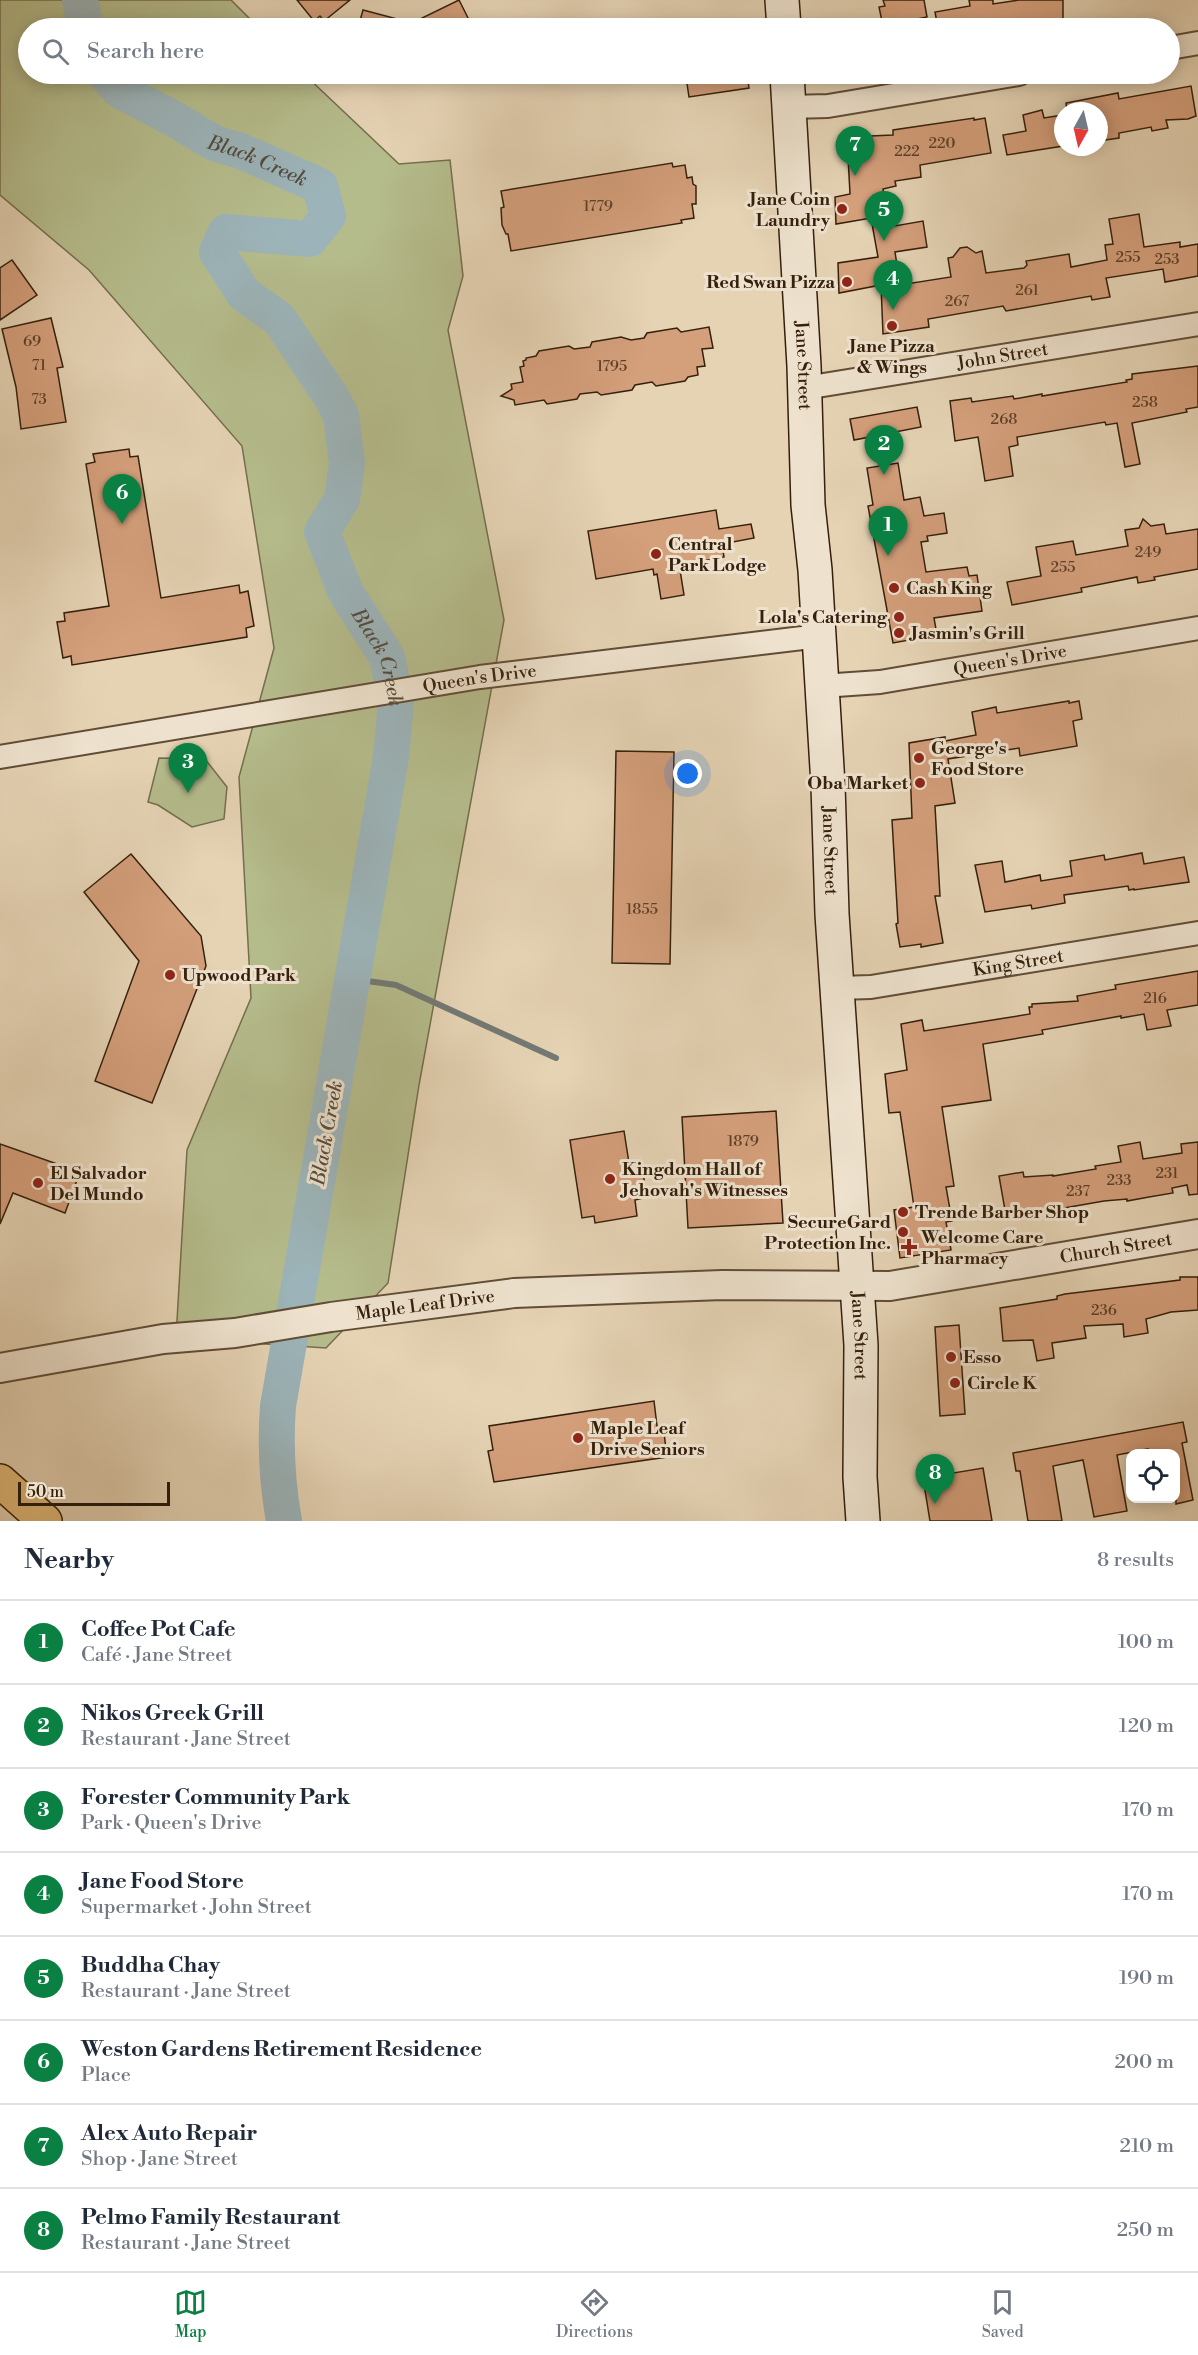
<!DOCTYPE html>
<html lang="en">
<head>
<meta charset="utf-8">
<style>
  :root { --surface:#fff; --page:#f2f2f3; --text:#1f2937; --muted:#747a83; --line:#e0e1e3; --accent:#0b8043 }
  body { margin:0; font-family:"Libre Bodoni",serif; background:var(--page); color:var(--text) }
  .controls { position:absolute; right:18px; bottom:18px; display:grid; overflow:hidden; border-radius:12px; box-shadow:0 3px 15px #0003 }
  .controls button { width:54px; height:54px; display:grid; place-items:center; padding:0; border:0; border-bottom:2px solid var(--line); background:var(--surface); color:var(--text); font:30px sans-serif }
  .compass { position:absolute; left:1054px; top:102px; width:54px; height:54px; border-radius:50%; background:var(--surface); box-shadow:0 3px 15px #0003; rotate:188deg }
  .scale { position:absolute; left:18px; bottom:15px; width:152px; box-sizing:border-box; padding-left:6px; border:3px solid #35200c; border-top:0; font-size:16px; line-height:21px; white-space:nowrap; color:#35200c; -webkit-text-stroke:4px #eee2ce; paint-order:stroke }
  .you { position:absolute; left:688px; top:774px; width:21px; height:21px; margin:-15px; border:4px solid #fff; border-radius:50%; background:#1a73e8; box-shadow:0 0 0 9px #1a73e833 }
  .badge { display:grid; place-items:center; width:39px; height:39px; border-radius:50%; background:var(--accent); color:#fff; font-size:20px; font-weight:700 }
  .pin { position:absolute; translate:-50% -50px; filter:drop-shadow(0 2px 3px #0008) }
  .pin::after { content:''; position:absolute; top:32px; width:21px; height:18px; background:inherit; clip-path:polygon(0 0,100% 0,50% 100%) }
  .list { margin:0; padding:0; list-style:none }
  h2 { display:flex; justify-content:space-between; align-items:center; height:78px; margin:0; padding:0 24px; font-size:26px }
  h2 small { font-size:20px; font-weight:400; color:var(--muted) }
  .list li { display:grid; grid-template-columns:39px 1fr auto; gap:18px; align-items:center; box-sizing:border-box; height:84px; padding:0 24px; border-top:2px solid var(--line) }
  .list b { display:block; font-size:22px; white-space:nowrap }
  .list p { margin:0; font-size:20px; white-space:nowrap; color:var(--muted) }
  .list em { font-size:20px; font-style:normal; color:var(--muted) }
  .icon { flex:none; width:33px; height:33px; fill:none; stroke:currentColor; stroke-width:2; stroke-linecap:round; stroke-linejoin:round }
  .map { position:relative; flex:none; width:1198px; height:1521px; overflow:hidden }
  .search { position:absolute; background:var(--surface); box-shadow:0 3px 15px #0003; left:18px; right:18px; top:18px; height:66px; display:flex; align-items:center; gap:15px; box-sizing:border-box; padding:0 21px; border-radius:33px; color:var(--muted); font-size:22px }
  .sheet { height:750px; background:var(--surface) }
  nav { display:flex; justify-content:space-around; align-items:center; box-sizing:border-box; height:84px; border-top:2px solid var(--line); background:var(--surface); font-size:16px; color:var(--muted) }
  nav a { display:grid; justify-items:center; gap:3px }
  nav .on { color:var(--accent) }
  .map>svg:first-child { display:block }
</style>
</head>
<body>
<div class="map">
<svg width="1198" height="1521" viewBox="0 0 1198 1521">
  <rect width="100%" height="100%" fill="#e5d3b4"/>
  <filter id="stains"><feTurbulence type="fractalNoise" baseFrequency=".00333" numOctaves="4"/><feColorMatrix values="0 0 0 0 .2 0 0 0 0 .09 0 0 0 0 .02 0 0 0 .5 -.17"/></filter>
  <radialGradient id="worn" r=".72"><stop offset=".6" stop-color="#630" stop-opacity="0"/><stop offset="1" stop-color="#630" stop-opacity=".3"/></radialGradient>
  <g fill="#b5bc8c" stroke="#756e4c" stroke-width="1.5">
    <path d="M 0,0 L 231,0 L 259,28 L 28,28 L 28,74 L 304,74 L 399,164 L 450,160 L 463,276 L 448,330 L 504,620 L 419,1085 L 388,1283 L 326,1348 L 176,1338 L 187,1150 L 251,998 L 239,777 L 274,648 L 242,446 L 89,270 L 0,195 Z"/>
    <path d="M 159,758 L 205,759 L 227,787 L 224,819 L 192,827 L 158,805 L 148,802 Z"/>
  </g>
  <g fill="none" stroke-linecap="round" stroke-linejoin="round">
    <path stroke="#737974" stroke-width="6" d="M 353,979 L 396,985 L 556,1058"/>
    <g stroke="#9cb4b9" stroke-width="36">
      <path d="M 80,0 L 86,28"/>
      <path id="s1" d="M 105,74 L 119,90 L 176,120 L 214,143 L 241,151 L 320,186 L 328,216 L 310,239 L 226,232 L 217,252 L 244,294 L 279,319 L 330,395 L 341,415 L 347,463 L 342,499 L 322,532 L 346,593 L 387,657 L 396,702 L 391,757 L 278,1406 C 275,1446 277,1482 284,1521"/>
    </g>
  </g>
  <g fill="#d49f7b" stroke="#35200c" stroke-width="1.5">
    <path d="M 297,0 L 350,0 L 324,21 L 320,16 L 314,21 Z"/>
    <path d="M 459,0 L 473,28 L 358,28 L 363,10 L 412,23 Z"/>
    <path d="M 883,0 L 924,0 L 927,17 L 883,26 L 879,7 L 885,6 Z"/>
    <path d="M 969,0 L 993,0 L 993,4 L 1019,0 L 1063,0 L 1063,20 L 1009,28 L 938,28 L 935,12 L 970,6 Z"/>
    <path d="M 713,74 L 747,74 L 749,88 L 689,97 L 686,77 Z"/>
    <path d="M 1191,86 L 1196,116 L 1188,119 L 1166,120 L 1168,128 L 1152,131 L 1151,127 L 1119,133 L 1119,138 L 1099,141 L 1099,111 L 1067,111 L 1066,103 L 1118,93 L 1119,99 Z"/>
    <path d="M 1042,110 L 1044,118 L 1063,115 L 1063,146 L 1007,155 L 1003,135 L 1026,131 L 1023,115 Z"/>
    <path d="M 974,118 L 974,120 L 985,118 L 991,153 L 920,165 L 921,177 L 895,181 L 896,186 L 883,189 L 889,227 L 923,221 L 927,247 L 895,252 L 900,285 L 951,277 L 948,258 L 953,257 L 960,248 L 967,247 L 976,253 L 982,251 L 986,273 L 1024,268 L 1027,265 L 1026,261 L 1069,254 L 1071,267 L 1107,260 L 1105,245 L 1113,244 L 1109,219 L 1139,214 L 1144,247 L 1180,242 L 1180,247 L 1198,244 L 1198,276 L 1165,282 L 1163,269 L 1106,278 L 1110,297 L 1092,300 L 1091,296 L 1006,311 L 1003,306 L 928,319 L 929,327 L 883,334 L 881,285 L 839,293 L 838,263 L 878,257 L 871,218 L 836,224 L 835,197 L 850,194 L 847,137 L 893,135 L 893,130 Z"/>
    <path d="M 672,163 L 673,167 L 685,165 L 687,178 L 692,177 L 693,184 L 696,186 L 696,204 L 692,204 L 694,218 L 681,220 L 682,223 L 511,251 L 508,234 L 506,234 L 502,225 L 501,208 L 504,207 L 501,191 Z"/>
    <path d="M 12,260 L 37,295 L 0,320 L 0,268 Z"/>
    <path d="M 51,318 L 63,367 L 57,368 L 66,422 L 21,429 L 16,387 L 2,329 Z"/>
    <path d="M 709,327 L 713,348 L 702,349 L 705,366 L 697,367 L 698,375 L 688,377 L 685,381 L 656,386 L 652,382 L 635,385 L 632,390 L 601,395 L 597,392 L 580,394 L 577,399 L 547,404 L 544,400 L 515,405 L 514,400 L 501,396 L 512,389 L 511,384 L 523,382 L 520,367 L 524,366 L 523,361 L 526,360 L 526,358 L 536,356 L 539,351 L 569,346 L 574,349 L 590,347 L 592,342 L 621,337 L 631,340 L 644,338 L 647,333 L 677,328 L 681,332 Z"/>
    <path d="M 1198,366 L 1198,407 L 1186,409 L 1187,412 L 1132,423 L 1140,464 L 1125,467 L 1117,423 L 1106,425 L 1105,422 L 1017,437 L 1018,445 L 1009,447 L 1013,476 L 985,481 L 978,437 L 955,441 L 950,401 L 971,398 L 972,402 L 1013,396 L 1014,399 L 1042,394 L 1042,396 L 1127,382 L 1126,380 L 1132,379 L 1132,374 Z"/>
    <path d="M 917,407 L 921,427 L 854,440 L 850,419 Z"/>
    <path d="M 129,449 L 130,457 L 138,456 L 161,598 L 239,585 L 240,593 L 248,591 L 254,626 L 246,628 L 247,637 L 72,665 L 71,656 L 63,658 L 57,622 L 65,621 L 64,613 L 109,606 L 86,464 L 95,462 L 93,454 Z"/>
    <path d="M 898,463 L 904,500 L 920,497 L 924,516 L 944,513 L 947,533 L 927,536 L 928,541 L 921,542 L 926,572 L 967,567 L 969,576 L 977,575 L 982,611 L 934,618 L 937,635 L 893,643 L 868,506 L 873,505 L 867,468 Z"/>
    <path d="M 716,510 L 719,529 L 751,524 L 754,538 L 722,544 L 724,557 L 682,565 L 683,570 L 680,570 L 684,595 L 661,599 L 657,574 L 654,575 L 653,569 L 596,579 L 588,531 Z"/>
    <path d="M 1143,519 L 1151,526 L 1164,524 L 1166,534 L 1198,529 L 1198,569 L 1154,577 L 1155,580 L 1138,583 L 1137,577 L 1081,588 L 1082,592 L 1012,605 L 1007,582 L 1041,576 L 1036,547 L 1073,541 L 1076,555 L 1128,546 L 1125,530 L 1139,528 Z"/>
    <path d="M 1069,701 L 1069,703 L 1079,701 L 1082,719 L 1073,721 L 1077,746 L 1020,756 L 1019,748 L 948,759 L 955,803 L 935,806 L 940,896 L 935,896 L 943,943 L 921,947 L 921,944 L 900,947 L 896,924 L 898,923 L 892,820 L 912,818 L 909,743 L 945,737 L 945,741 L 976,735 L 972,712 L 996,707 L 997,713 Z"/>
    <path d="M 616,751 L 674,752 L 670,964 L 612,963 Z"/>
    <path d="M 1142,853 L 1144,864 L 1184,857 L 1189,882 L 1134,890 L 1134,889 L 1129,890 L 1128,886 L 1064,895 L 1065,903 L 1032,909 L 1031,905 L 985,912 L 975,865 L 1002,861 L 1005,882 L 1040,875 L 1041,881 L 1072,876 L 1070,861 L 1104,855 L 1105,860 Z"/>
    <path d="M 131,854 L 201,936 L 206,966 L 152,1103 L 95,1081 L 139,961 L 84,892 Z"/>
    <path d="M 1198,971 L 1198,1005 L 1167,1010 L 1171,1026 L 1147,1030 L 1144,1014 L 1121,1018 L 1121,1016 L 1042,1030 L 1043,1034 L 983,1044 L 991,1100 L 942,1107 L 954,1186 L 946,1187 L 952,1221 L 946,1222 L 951,1250 L 900,1258 L 894,1210 L 914,1207 L 900,1112 L 889,1113 L 885,1074 L 907,1070 L 901,1024 L 922,1020 L 924,1031 L 1030,1014 L 1029,1007 L 1032,1007 L 1032,1004 L 1078,1001 L 1077,996 L 1116,989 L 1115,985 Z"/>
    <path d="M 776,1111 L 783,1223 L 688,1228 L 682,1117 Z"/>
    <path d="M 624,1131 L 629,1163 L 641,1161 L 647,1197 L 635,1200 L 637,1216 L 595,1223 L 594,1216 L 582,1218 L 570,1140 Z"/>
    <path d="M 1140,1142 L 1143,1159 L 1182,1153 L 1181,1144 L 1198,1142 L 1198,1194 L 1189,1195 L 1187,1185 L 1172,1188 L 1173,1193 L 1149,1197 L 1127,1201 L 1127,1199 L 1104,1201 L 1041,1212 L 1036,1211 L 1006,1216 L 999,1176 L 1023,1172 L 1024,1177 L 1053,1175 L 1053,1176 L 1096,1169 L 1095,1166 L 1121,1162 L 1118,1146 Z"/>
    <path d="M 0,1144 L 80,1172 L 65,1213 L 13,1193 L 0,1224 Z"/>
    <path d="M 1180,1277 L 1198,1277 L 1198,1310 L 1171,1312 L 1146,1319 L 1148,1333 L 1124,1337 L 1123,1324 L 1084,1326 L 1086,1338 L 1052,1343 L 1054,1358 L 1037,1361 L 1033,1340 L 1003,1341 L 1000,1308 L 1057,1299 L 1057,1296 L 1065,1294 L 1180,1280 Z"/>
    <path d="M 959,1325 L 965,1414 L 940,1416 L 935,1327 Z"/>
    <path d="M 654,1401 L 657,1426 L 663,1425 L 667,1457 L 494,1482 L 488,1451 L 493,1450 L 489,1426 Z"/>
    <path d="M 1183,1422 L 1187,1442 L 1182,1443 L 1193,1500 L 1176,1504 L 1176,1454 L 1149,1454 L 1148,1449 L 1117,1455 L 1127,1511 L 1094,1517 L 1083,1460 L 1053,1466 L 1062,1521 L 1028,1521 L 1020,1471 L 1016,1471 L 1013,1453 Z"/>
    <path d="M 983,1468 L 992,1521 L 930,1521 L 923,1478 Z"/>
  </g>
  <g fill="none" stroke-linecap="round" stroke-linejoin="round">
    <g stroke="#614d36" stroke-width="26">
      <g id="minor">
        <path d="M 1170,48 L 1198,43"/>
        <path d="M 789,107 L 828,106 L 1019,74"/>
        <path id="s2" d="M 805,388 L 1198,324"/>
        <path id="s3" d="M 822,686 L 880,682 L 1198,628"/>
        <path id="s4" d="M 0,757 L 480,677 L 819,636"/>
        <path id="s5" d="M 838,988 L 871,987 L 1198,933"/>
      </g>
    </g>
    <g stroke="#614d36" stroke-width="32">
      <g id="tertiary">
        <path id="s6" d="M 0,1368 L 163,1339 L 235,1333 L 331,1317 L 514,1293 L 722,1285 L 890,1286 L 1198,1234"/>
      </g>
    </g>
    <g stroke="#35200c" stroke-width="36">
      <g id="secondary">
        <path d="M 782,0 L 784,28"/>
        <path id="s7" d="M 787,74 L 804,366 L 808,505 L 815,570 L 828,785 L 832,914 L 861,1345 L 860,1477 L 863,1521"/>
      </g>
    </g>
    <g stroke="#35200c" stroke-width="36">
      <path id="motorway" d="M 0,1481 L 45,1521"/>
    </g>
    <use href="#minor" stroke="#eee2ce" stroke-width="22"/>
    <use href="#tertiary" stroke="#eee2ce" stroke-width="28"/>
    <use href="#secondary" stroke="#eee2ce" stroke-width="33"/>
    <use href="#motorway" stroke="#e2ba7a" stroke-width="33"/>
  </g>
  <g fill="#8f2418" stroke="#eee2ce" stroke-width="2">
    <circle cx="842" cy="209" r="6"/>
    <circle cx="847" cy="282" r="6"/>
    <circle cx="892" cy="326" r="6"/>
    <circle cx="656" cy="554" r="6"/>
    <circle cx="894" cy="588" r="6"/>
    <circle cx="899" cy="617" r="6"/>
    <circle cx="899" cy="633" r="6"/>
    <circle cx="919" cy="758" r="6"/>
    <circle cx="920" cy="783" r="6"/>
    <circle cx="170" cy="975" r="6"/>
    <circle cx="610" cy="1179" r="6"/>
    <circle cx="38" cy="1183" r="6"/>
    <circle cx="903" cy="1212" r="6"/>
    <circle cx="903" cy="1232" r="6"/>
    <path d="M906 1238h6v6h6v6h-6v6h-6v-6h-6v-6h6z"/>
    <circle cx="951" cy="1357" r="6"/>
    <circle cx="955" cy="1383" r="6"/>
    <circle cx="578" cy="1438" r="6"/>
  </g>
  <g text-anchor="middle" stroke-width="6" stroke-linejoin="round" paint-order="stroke">
    <g font-size="15" fill="#5d4028">
      <text x="942" y="148">220</text>
      <text x="907" y="156">222</text>
      <text x="598" y="211">1779</text>
      <text x="1128" y="262">255</text>
      <text x="1167" y="264">253</text>
      <text x="1027" y="295">261</text>
      <text x="957" y="306">267</text>
      <text x="32" y="346">69</text>
      <text x="39" y="370">71</text>
      <text x="612" y="371">1795</text>
      <text x="39" y="404">73</text>
      <text x="1145" y="407">258</text>
      <text x="1004" y="424">268</text>
      <text x="1148" y="557">249</text>
      <text x="1063" y="572">255</text>
      <text x="642" y="914">1855</text>
      <text x="1155" y="1003">216</text>
      <text x="743" y="1146">1879</text>
      <text x="1167" y="1178">231</text>
      <text x="1119" y="1185">233</text>
      <text x="1078" y="1196">237</text>
      <text x="1104" y="1315">236</text>
    </g>
    <g font-size="18" font-weight="bold" fill="#35200c" stroke="#eee2ce" text-anchor="start">
      <text x="830" y="205" text-anchor="end">Jane Coin<tspan x="830" dy="21">Laundry</tspan></text>
      <text x="835" y="288" text-anchor="end">Red Swan Pizza</text>
      <text x="892" y="352" text-anchor="middle">Jane Pizza<tspan x="892" dy="21">&amp; Wings</tspan></text>
      <text x="668" y="550">Central<tspan x="668" dy="21">Park Lodge</tspan></text>
      <text x="906" y="594">Cash King</text>
      <text x="887" y="623" text-anchor="end">Lola's Catering</text>
      <text x="911" y="639">Jasmin's Grill</text>
      <text x="931" y="754">George's<tspan x="931" dy="21">Food Store</tspan></text>
      <text x="908" y="789" text-anchor="end">Oba Market</text>
      <text x="182" y="981">Upwood Park</text>
      <text x="622" y="1175">Kingdom Hall of<tspan x="622" dy="21">Jehovah's Witnesses</tspan></text>
      <text x="50" y="1179">El Salvador<tspan x="50" dy="21">Del Mundo</tspan></text>
      <text x="915" y="1218">Trende Barber Shop</text>
      <text x="891" y="1228" text-anchor="end">SecureGard<tspan x="891" dy="21">Protection Inc.</tspan></text>
      <text x="921" y="1243">Welcome Care<tspan x="921" dy="21">Pharmacy</tspan></text>
      <text x="963" y="1363">Esso</text>
      <text x="967" y="1389">Circle K</text>
      <text x="590" y="1434">Maple Leaf<tspan x="590" dy="21">Drive Seniors</tspan></text>
    </g>
    <g font-size="18" fill="#35200c" stroke="#eee2ce">
      <text dy="6" stroke="none"><textPath href="#s2" startOffset="200">John Street</textPath></text>
      <text dy="6" stroke="none"><textPath href="#s7" startOffset="292">Jane Street</textPath></text>
      <text dy="6" stroke="none"><textPath href="#s3" startOffset="190">Queen's Drive</textPath></text>
      <text dy="6" stroke="none"><textPath href="#s4" startOffset="486">Queen's Drive</textPath></text>
      <text dy="6" stroke="none"><textPath href="#s7" startOffset="778">Jane Street</textPath></text>
      <text dy="6" stroke="none"><textPath href="#s5" startOffset="182">King Street</textPath></text>
      <text dy="6" stroke="none"><textPath href="#s6" startOffset="1125">Church Street</textPath></text>
      <text dy="6" stroke="none"><textPath href="#s6" startOffset="430">Maple Leaf Drive</textPath></text>
      <text dy="6" stroke="none"><textPath href="#s7" startOffset="1264">Jane Street</textPath></text>
    </g>
    <g font-size="20" font-style="italic" fill="#544c40" stroke="#eee2ce">
      <text dy="7" stroke="none"><textPath href="#s1" startOffset="177">Black Creek</textPath></text>
      <text dy="7" stroke="none"><textPath href="#s1" startOffset="880">Black Creek</textPath></text>
      <text transform="translate(326 1133) rotate(-80)" y="7">Black Creek</text>
    </g>
  </g>
  <rect width="100%" height="100%" filter="url(#stains)"/>
  <rect width="100%" height="100%" fill="url(#worn)"/>
</svg>
<div class="controls">
<button><svg class="icon" aria-label="locate" viewBox="0 0 24 24"><circle cx="12" cy="12" r="6"/><path d="M12 2v4M12 18v4M2 12h4M18 12h4"/></svg></button>
</div>
<svg class="compass" viewBox="-18 -18 36 36"><path d="M0-13l5 13h-10z" fill="#e53935"/><path d="M0 13l5-13h-10z" fill="#747a83"/></svg>
<div class="scale">50 m</div>
<div class="you"></div>
<div class="pin badge" style="left:888px;top:556px">1</div>
<div class="pin badge" style="left:884px;top:475px">2</div>
<div class="pin badge" style="left:188px;top:793px">3</div>
<div class="pin badge" style="left:893px;top:310px">4</div>
<div class="pin badge" style="left:884px;top:241px">5</div>
<div class="pin badge" style="left:122px;top:524px">6</div>
<div class="pin badge" style="left:855px;top:176px">7</div>
<div class="pin badge" style="left:935px;top:1504px">8</div>
<div class="search"><svg class="icon" aria-label="search" viewBox="0 0 24 24"><circle cx="10" cy="10" r="6"/><path d="M15 15l6 6"/></svg>Search here</div>
</div>
<section class="sheet">
<h2>Nearby<small>8 results</small></h2>
<ul class="list">
<li><span class="badge">1</span><div><b>Coffee Pot Cafe</b><p>Café · Jane Street</p></div><em>100 m</em></li>
<li><span class="badge">2</span><div><b>Nikos Greek Grill</b><p>Restaurant · Jane Street</p></div><em>120 m</em></li>
<li><span class="badge">3</span><div><b>Forester Community Park</b><p>Park · Queen's Drive</p></div><em>170 m</em></li>
<li><span class="badge">4</span><div><b>Jane Food Store</b><p>Supermarket · John Street</p></div><em>170 m</em></li>
<li><span class="badge">5</span><div><b>Buddha Chay</b><p>Restaurant · Jane Street</p></div><em>190 m</em></li>
<li><span class="badge">6</span><div><b>Weston Gardens Retirement Residence</b><p>Place</p></div><em>200 m</em></li>
<li><span class="badge">7</span><div><b>Alex Auto Repair</b><p>Shop · Jane Street</p></div><em>210 m</em></li>
<li><span class="badge">8</span><div><b>Pelmo Family Restaurant</b><p>Restaurant · Jane Street</p></div><em>250 m</em></li>
</ul>
</section>
<nav>
<a class="on"><svg class="icon" aria-label="map" viewBox="0 0 24 24"><path d="M3 6l6-2 6 2 6-2v14l-6 2-6-2-6 2zM9 4v14M15 6v14"/></svg>Map</a>
<a><svg class="icon" aria-label="directions" viewBox="0 0 24 24"><path d="M12 3l9 9-9 9-9-9zM9 14v-3h6M13 9l2 2-2 2"/></svg>Directions</a>
<a><svg class="icon" aria-label="saved" viewBox="0 0 24 24"><path d="M7 4h10v16l-5-4-5 4z"/></svg>Saved</a>
</nav>
</body>
</html>
